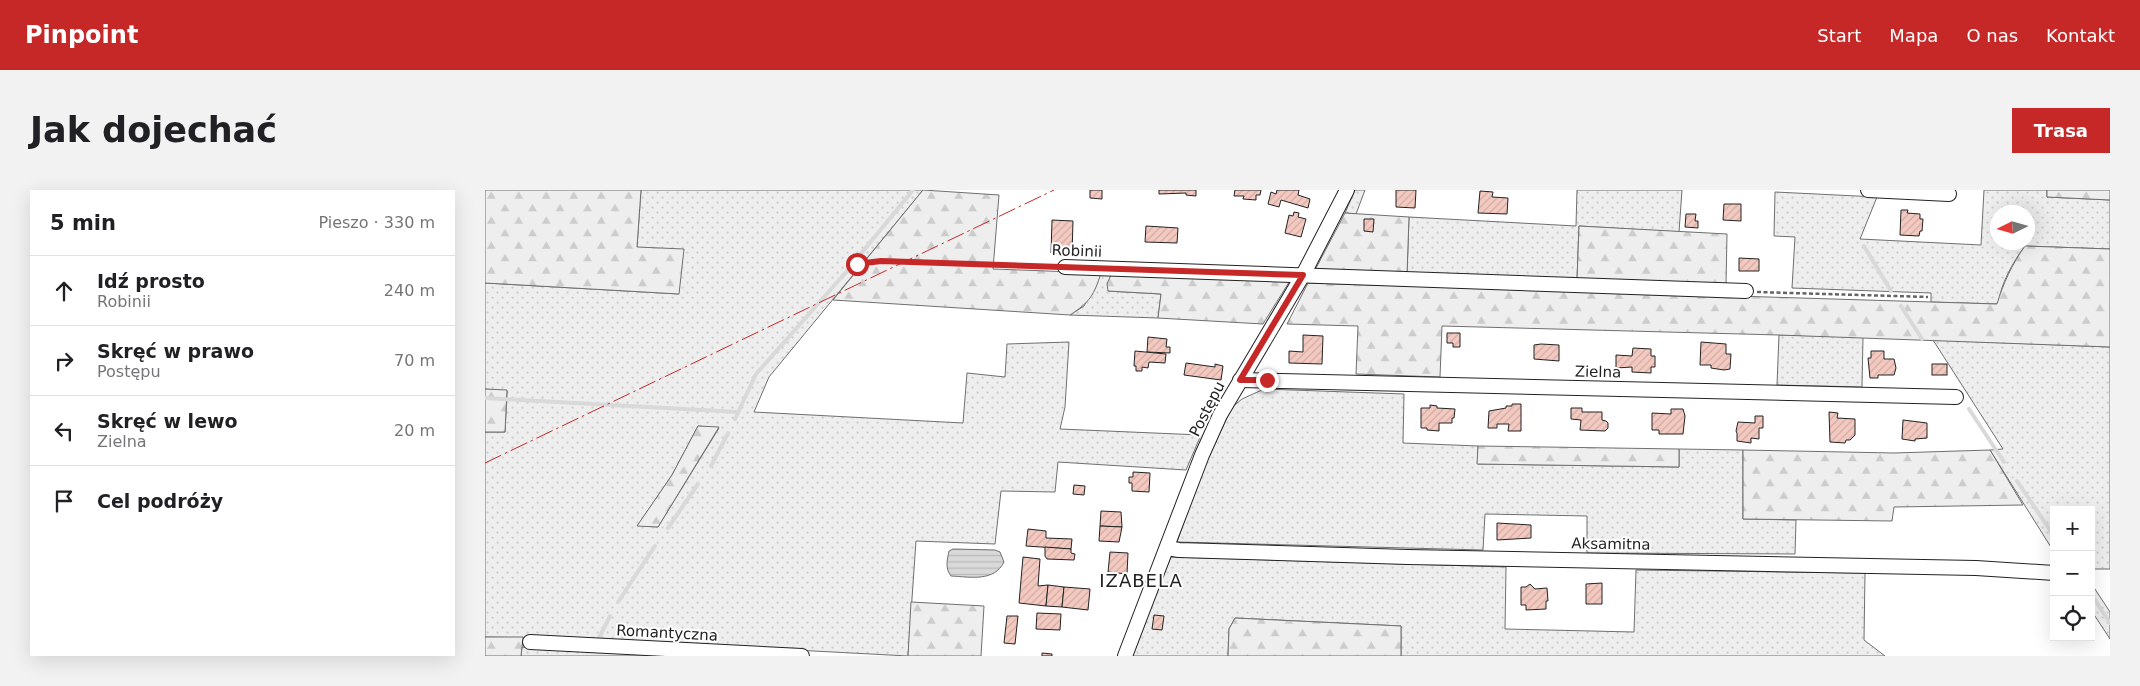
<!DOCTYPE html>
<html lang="pl">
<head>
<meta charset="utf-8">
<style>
  :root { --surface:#fff; --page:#f2f2f2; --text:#202124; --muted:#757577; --line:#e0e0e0; --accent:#c62828 }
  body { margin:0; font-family:"DejaVu Sans",sans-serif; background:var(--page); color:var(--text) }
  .controls { position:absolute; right:15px; bottom:15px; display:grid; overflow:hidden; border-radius:0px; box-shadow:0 5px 20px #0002 }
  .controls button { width:45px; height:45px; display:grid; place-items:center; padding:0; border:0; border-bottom:1px solid var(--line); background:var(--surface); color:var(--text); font:25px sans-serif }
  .compass { position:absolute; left:1505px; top:15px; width:45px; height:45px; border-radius:50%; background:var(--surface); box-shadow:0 5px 20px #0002; rotate:265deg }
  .stop { position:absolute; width:15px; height:15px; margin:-11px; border:4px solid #c62828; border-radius:50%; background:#fff }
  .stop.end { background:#c62828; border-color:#fff; box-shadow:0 1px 5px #0008 }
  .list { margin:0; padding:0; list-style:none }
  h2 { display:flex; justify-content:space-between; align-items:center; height:65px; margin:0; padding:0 20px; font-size:21px }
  h2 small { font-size:16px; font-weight:400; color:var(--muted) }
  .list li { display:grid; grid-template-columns:32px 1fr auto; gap:15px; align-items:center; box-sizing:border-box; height:70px; padding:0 20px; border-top:1px solid var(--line) }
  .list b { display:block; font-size:19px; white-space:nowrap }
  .list p { margin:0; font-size:16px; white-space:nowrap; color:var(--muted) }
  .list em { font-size:16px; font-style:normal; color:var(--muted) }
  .icon { flex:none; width:28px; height:28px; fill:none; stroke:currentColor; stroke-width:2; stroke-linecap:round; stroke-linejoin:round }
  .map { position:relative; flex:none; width:1625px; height:466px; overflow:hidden; border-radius:0px }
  header { display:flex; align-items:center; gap:30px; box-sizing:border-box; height:70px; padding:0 25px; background:var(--accent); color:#fff }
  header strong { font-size:24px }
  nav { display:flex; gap:28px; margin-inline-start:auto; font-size:18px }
  .intro { display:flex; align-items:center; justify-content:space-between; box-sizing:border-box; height:120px; padding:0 30px }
  h1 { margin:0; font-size:35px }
  .button { padding:12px 22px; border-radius:0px; background:var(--accent); color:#fff; font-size:18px; font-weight:700 }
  main { display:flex; gap:30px; padding:0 30px }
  aside { flex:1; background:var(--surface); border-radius:0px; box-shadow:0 5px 20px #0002 }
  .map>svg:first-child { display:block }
</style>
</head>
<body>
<header>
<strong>Pinpoint</strong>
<nav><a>Start</a><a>Mapa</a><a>O nas</a><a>Kontakt</a></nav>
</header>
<div class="intro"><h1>Jak dojechać</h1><a class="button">Trasa</a></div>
<main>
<aside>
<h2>5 min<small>Pieszo · 330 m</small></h2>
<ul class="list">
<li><svg class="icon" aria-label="ahead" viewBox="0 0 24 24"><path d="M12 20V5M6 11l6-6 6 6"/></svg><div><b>Idź prosto</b><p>Robinii</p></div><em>240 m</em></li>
<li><svg class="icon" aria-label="right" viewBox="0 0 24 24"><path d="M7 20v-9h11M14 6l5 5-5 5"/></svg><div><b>Skręć w prawo</b><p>Postępu</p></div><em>70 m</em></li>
<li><svg class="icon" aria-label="left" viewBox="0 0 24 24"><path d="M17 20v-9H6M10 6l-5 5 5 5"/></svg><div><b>Skręć w lewo</b><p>Zielna</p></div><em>20 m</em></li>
<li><svg class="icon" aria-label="arrive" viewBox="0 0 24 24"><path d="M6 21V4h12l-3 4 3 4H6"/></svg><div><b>Cel podróży</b></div></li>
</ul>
</aside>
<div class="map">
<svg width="1625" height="466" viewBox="0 0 1625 466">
  <defs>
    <pattern id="grass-dots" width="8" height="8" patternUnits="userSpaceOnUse" patternTransform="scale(1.25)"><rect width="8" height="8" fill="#eee"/><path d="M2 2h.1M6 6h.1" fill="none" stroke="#ccc" stroke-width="1.8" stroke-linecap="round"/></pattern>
    <pattern id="forest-firs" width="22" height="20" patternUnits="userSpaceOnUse" patternTransform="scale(1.25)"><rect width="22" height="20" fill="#eee"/><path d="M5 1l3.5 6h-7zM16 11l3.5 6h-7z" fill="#ccc"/></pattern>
    <pattern id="water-rules" width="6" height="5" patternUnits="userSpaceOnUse" patternTransform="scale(1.25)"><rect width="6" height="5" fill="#d9d9d9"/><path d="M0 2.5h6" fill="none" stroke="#bababa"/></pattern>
    <pattern id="building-hatch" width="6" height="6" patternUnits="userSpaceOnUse" patternTransform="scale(1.25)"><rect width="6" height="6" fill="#f3c9c0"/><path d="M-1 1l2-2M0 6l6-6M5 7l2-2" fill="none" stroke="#d0aca5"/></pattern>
  </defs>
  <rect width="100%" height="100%" fill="#fff"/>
  <g fill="url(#grass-dots)" stroke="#6f6f6f" fill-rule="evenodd">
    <path d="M 156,0 L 438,0 L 284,187 L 269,222 L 478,233 L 482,183 L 520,187 L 522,154 L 584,152 L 580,217 L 575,239 L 716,245 L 701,280 L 573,272 L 570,302 L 516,301 L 510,354 L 431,351 L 423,466 L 103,449 L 0,447 L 0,242 L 20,242 L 22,201 L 0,199 L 0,93 L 194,104 L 152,57 ZM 213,236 L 234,238 L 173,337 L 153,335 L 187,285 Z"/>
    <path d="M 870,0 L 880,0 L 871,24 L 860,23 Z"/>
    <path d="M 1092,0 L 1197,0 L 1194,42 L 1094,36 L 1092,90 L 922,85 L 924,27 L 1091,36 Z"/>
    <path d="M 1499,0 L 1562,0 L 1562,7 L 1625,10 L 1625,59 L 1540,56 C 1527,73 1516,94 1513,114 L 1446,112 L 1446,103 L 1307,98 L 1310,47 L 1289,46 L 1290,2 L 1392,7 L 1375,49 L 1496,55 ZM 1512,22 L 1542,22 L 1542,52 L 1512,52 Z"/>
    <path d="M 630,81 L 623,101 L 676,104 L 673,128 L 585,125 L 599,116 L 616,83 Z"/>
    <path d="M 1294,145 L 1378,147 L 1377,197 L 1292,195 Z"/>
    <path d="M 1448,150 L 1625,157 L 1625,379 L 1606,379 L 1606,320 L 1569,320 L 1569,362 L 1505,260 L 1518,259 Z"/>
    <path d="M 779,199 L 919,204 L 918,253 L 993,256 L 993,274 L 1194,277 L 1194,259 L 1258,260 L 1258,329 L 1311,330 L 1310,364 L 1102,363 L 1102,326 L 1000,324 L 998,360 L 692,352 L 717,280 L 747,217 L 757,209 Z"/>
    <path d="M 686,367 L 1021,377 L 1020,439 L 1149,442 L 1151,380 L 1380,383 L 1379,450 L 1400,466 L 916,466 L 916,436 L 750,428 L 744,439 L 743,466 L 647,466 L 655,447 L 658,432 Z"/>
    <path d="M 1606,393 L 1625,422 L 1625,449 L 1606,420 Z"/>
    <path d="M 37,457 L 243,466 L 36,466 Z"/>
  </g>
  <g fill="url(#forest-firs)" stroke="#6f6f6f">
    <path d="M 0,0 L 156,0 L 152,57 L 199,59 L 194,104 L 0,93 Z"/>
    <path d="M 438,0 L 514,5 L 508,79 L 616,83 C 609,105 605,112 585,125 L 348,110 Z"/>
    <path d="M 1562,0 L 1625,0 L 1625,10 L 1562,7 Z"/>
    <path d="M 860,23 L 924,27 L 922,85 L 830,80 Z"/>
    <path d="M 1094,36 L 1242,44 L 1241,95 L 1092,90 Z"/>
    <path d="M 1540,56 L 1625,59 L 1625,157 L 1294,145 L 957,136 L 955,187 L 871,184 L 873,136 L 802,134 L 823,93 L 1512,114 C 1518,94 1527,74 1540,56 Z"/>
    <path d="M 626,85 L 806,89 L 778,134 L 673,128 L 676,104 L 623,101 L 622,94 Z"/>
    <path d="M 0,199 L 22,200 L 20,242 L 0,242 Z"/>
    <path d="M 213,236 L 234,237 L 173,337 L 152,336 L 187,285 Z"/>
    <path d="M 993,256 L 1194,259 L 1194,277 L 992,274 Z"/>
    <path d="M 1258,260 L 1409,263 L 1505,260 L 1538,315 L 1409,317 L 1407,331 L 1258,329 Z"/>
    <path d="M 426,412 L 499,416 L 496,466 L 423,466 Z"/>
    <path d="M 750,428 L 916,436 L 916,466 L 743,466 L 744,439 Z"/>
    <path d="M 0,447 L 38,447 L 36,466 L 0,466 Z"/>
  </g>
  <path fill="url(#water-rules)" stroke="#6f6f6f" d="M 468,359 L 510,360 L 515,362 L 519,372 C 509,392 486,387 466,386 C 460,378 462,371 464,361 Z"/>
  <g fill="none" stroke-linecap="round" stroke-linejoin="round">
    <g stroke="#d9d9d9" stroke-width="4">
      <path d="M 1379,56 L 1406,101"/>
      <path d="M 375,65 L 428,0"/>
      <path d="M 1416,116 L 1437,149"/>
      <path d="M 0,208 L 253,222"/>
      <path d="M 1484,219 L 1519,272"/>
      <path d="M 250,229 L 271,184 L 362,81"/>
      <path d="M 226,276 L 243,243"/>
      <path d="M 1532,291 L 1569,346"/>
      <path d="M 183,338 L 213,294"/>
      <path d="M 1606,404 L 1625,433"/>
      <path d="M 133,412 L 170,356"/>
      <path d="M 114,448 L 125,426"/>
    </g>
  </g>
  <g fill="url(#building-hatch)" stroke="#222">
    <path d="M 605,0 L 617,0 L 617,9 L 605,8 Z"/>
    <path d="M 674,0 L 711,0 L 711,6 L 701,5 L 701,3 L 674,4 Z"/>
    <path d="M 750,0 L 776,0 L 775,5 L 771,5 L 771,10 L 758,9 L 759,6 L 749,6 Z"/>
    <path d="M 792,0 L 814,0 L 813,5 L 825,9 L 823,18 L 796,10 L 794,17 L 783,14 L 786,2 L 791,4 Z"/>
    <path d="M 911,0 L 931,0 L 930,18 L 911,17 Z"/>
    <path d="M 995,1 L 1008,2 L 1007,7 L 1023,8 L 1022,24 L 993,23 Z"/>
    <path d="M 1239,14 L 1256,14 L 1256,31 L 1238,30 Z"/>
    <path d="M 1416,20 L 1423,20 L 1422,23 L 1435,24 L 1435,29 L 1438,29 L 1437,41 L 1435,41 L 1434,46 L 1415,45 Z"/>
    <path d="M 809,22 L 814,23 L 813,27 L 821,29 L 816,47 L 800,43 L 804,25 L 808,26 Z"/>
    <path d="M 1201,24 L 1211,24 L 1210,31 L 1213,31 L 1213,38 L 1200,37 Z"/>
    <path d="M 879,29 L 889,29 L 888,42 L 879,41 Z"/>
    <path d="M 567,30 L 588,31 L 587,64 L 566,63 Z"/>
    <path d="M 661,36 L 693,38 L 692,53 L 660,52 Z"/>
    <path d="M 1254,68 L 1274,69 L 1274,81 L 1254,81 Z"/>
    <path d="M 962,143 L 975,143 L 975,157 L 968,157 L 968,153 L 962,153 Z"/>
    <path d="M 818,145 L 838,146 L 837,174 L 804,173 L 804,161 L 818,162 Z"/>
    <path d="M 663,147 L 682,149 L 681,157 L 685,157 L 685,163 L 662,162 Z"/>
    <path d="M 1216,152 L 1241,154 L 1241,164 L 1246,164 L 1245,179 L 1239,180 L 1226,178 L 1226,175 L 1215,175 Z"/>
    <path d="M 1056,154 L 1074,155 L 1074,171 L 1049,169 L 1049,155 Z"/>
    <path d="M 1148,158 L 1166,159 L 1166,166 L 1170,166 L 1170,177 L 1166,177 L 1166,183 L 1147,182 L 1147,177 L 1131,178 L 1131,165 L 1147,166 Z"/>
    <path d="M 650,161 L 681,164 L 680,173 L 664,172 L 663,178 L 657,177 L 657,181 L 651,181 L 651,176 L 649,176 Z"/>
    <path d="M 1386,161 L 1399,161 L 1399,169 L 1409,169 L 1411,178 L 1409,185 L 1393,185 L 1393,188 L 1385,188 L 1383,168 L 1386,168 Z"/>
    <path d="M 701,173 L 730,177 L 730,174 L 738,176 L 736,190 L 699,185 Z"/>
    <rect x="1447" y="174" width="15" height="11"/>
    <path d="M 1027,214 L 1036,214 L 1036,241 L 1023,241 L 1024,234 L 1012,234 L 1012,238 L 1003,238 L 1004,221 L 1021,218 L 1021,216 L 1027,216 Z"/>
    <path d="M 945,215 L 952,216 L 952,218 L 970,219 L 969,228 L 967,228 L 967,233 L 954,233 L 954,241 L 942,240 L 942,238 L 936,238 L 936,218 L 945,218 Z"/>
    <path d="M 1086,218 L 1097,218 L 1097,222 L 1117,222 L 1117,230 L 1121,231 L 1123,233 L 1123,238 L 1120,241 L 1095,240 L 1096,230 L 1086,229 Z"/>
    <path d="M 1186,219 L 1198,219 L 1200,226 L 1198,244 L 1174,244 L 1174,240 L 1167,240 L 1167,223 L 1186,224 Z"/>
    <path d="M 1344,222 L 1353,223 L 1352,228 L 1370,229 L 1370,245 L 1365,250 L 1361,250 L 1360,253 L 1345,252 Z"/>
    <path d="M 1270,226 L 1278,226 L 1278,238 L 1274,238 L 1274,249 L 1266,248 L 1266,253 L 1252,251 L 1252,243 L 1251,241 L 1253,232 L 1270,233 Z"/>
    <path d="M 1418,230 L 1442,233 L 1442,248 L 1430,249 L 1430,251 L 1417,249 Z"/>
    <path d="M 648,282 L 665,283 L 664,302 L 647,301 L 647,293 L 644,293 L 644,287 L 648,287 Z"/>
    <path d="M 589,295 L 600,296 L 599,305 L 588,304 Z"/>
    <path d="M 616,321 L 636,322 L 637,337 L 615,336 Z"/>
    <path d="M 1012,333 L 1046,335 L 1046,348 L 1012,350 Z"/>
    <path d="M 615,336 L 637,337 L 634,352 L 614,351 Z"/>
    <path d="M 543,339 L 561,341 L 561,348 L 587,349 L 586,359 L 541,356 Z"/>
    <path d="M 560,357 L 586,359 L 586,363 L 590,364 L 589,370 L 562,369 L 560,366 Z"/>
    <path d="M 625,362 L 643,363 L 642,384 L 623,382 Z"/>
    <path d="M 538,367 L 555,369 L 553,396 L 563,395 L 561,416 L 534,413 Z"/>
    <path d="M 1117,393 L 1117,414 L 1101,414 L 1101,394 Z"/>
    <path d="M 1045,394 L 1050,399 L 1062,398 L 1063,411 L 1061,411 L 1061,419 L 1041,420 L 1041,415 L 1036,415 L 1036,397 L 1041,397 Z"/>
    <path d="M 563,395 L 579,397 L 577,417 L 561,416 Z"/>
    <path d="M 579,397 L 605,399 L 603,420 L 577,417 Z"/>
    <path d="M 552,423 L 576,424 L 575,440 L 551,439 Z"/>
    <path d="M 669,425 L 679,426 L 677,440 L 667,439 Z"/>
    <path d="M 522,426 L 533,426 L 530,454 L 519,453 Z"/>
    <path d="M 557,463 L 567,464 L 567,466 L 557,466 Z"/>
  </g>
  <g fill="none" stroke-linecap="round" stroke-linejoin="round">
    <g stroke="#222" stroke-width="16">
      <g id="minor">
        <path d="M 1383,0 L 1464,4"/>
        <path d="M 580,77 L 1261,101"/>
        <path d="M 755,190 L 1471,207"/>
        <path d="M 682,358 L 694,360 L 923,367 L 1491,378 L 1569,383"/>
        <path d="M 45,452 L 317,466"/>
        <path d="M 640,466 L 717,265 L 735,225 L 818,85 L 862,0"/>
      </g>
    </g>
    <g stroke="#646464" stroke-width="2.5" stroke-dasharray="4 2.5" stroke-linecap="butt">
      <path d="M 365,72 L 373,74 L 396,71 L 568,76"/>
      <path d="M 1272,102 L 1443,107"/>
    </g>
    <use href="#minor" stroke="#fff" stroke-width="14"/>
    <path stroke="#c62828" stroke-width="1" stroke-dasharray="18 4 2.5 4" stroke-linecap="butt" d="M 0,273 L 569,0"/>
  </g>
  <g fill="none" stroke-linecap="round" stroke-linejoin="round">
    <path stroke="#c62828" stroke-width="6" d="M 372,74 L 396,71 L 818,85 L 755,190 L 782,190"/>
  </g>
  <g text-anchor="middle" stroke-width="4" stroke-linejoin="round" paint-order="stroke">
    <g font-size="15" fill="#222" stroke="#fff">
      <text transform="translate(592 61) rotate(2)" y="5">Robinii</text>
      <text transform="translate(1113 182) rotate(1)" y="5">Zielna</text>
      <text transform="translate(722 219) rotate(-63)" y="5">Postępu</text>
      <text transform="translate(1126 354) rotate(1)" y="5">Aksamitna</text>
      <text transform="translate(182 443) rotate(3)" y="5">Romantyczna</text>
    </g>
    <g font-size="18" letter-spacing="1" fill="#222" stroke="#fff">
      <text x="656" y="397">IZABELA</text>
    </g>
  </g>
</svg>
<div class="controls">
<button>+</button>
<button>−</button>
<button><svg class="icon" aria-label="locate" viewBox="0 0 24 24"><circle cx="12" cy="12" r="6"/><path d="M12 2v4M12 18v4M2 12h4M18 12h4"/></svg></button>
</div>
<svg class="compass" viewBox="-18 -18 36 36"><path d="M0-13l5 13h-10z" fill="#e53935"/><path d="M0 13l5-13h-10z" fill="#757577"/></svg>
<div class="stop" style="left:372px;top:74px"></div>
<div class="stop end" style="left:782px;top:190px"></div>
</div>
</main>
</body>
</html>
